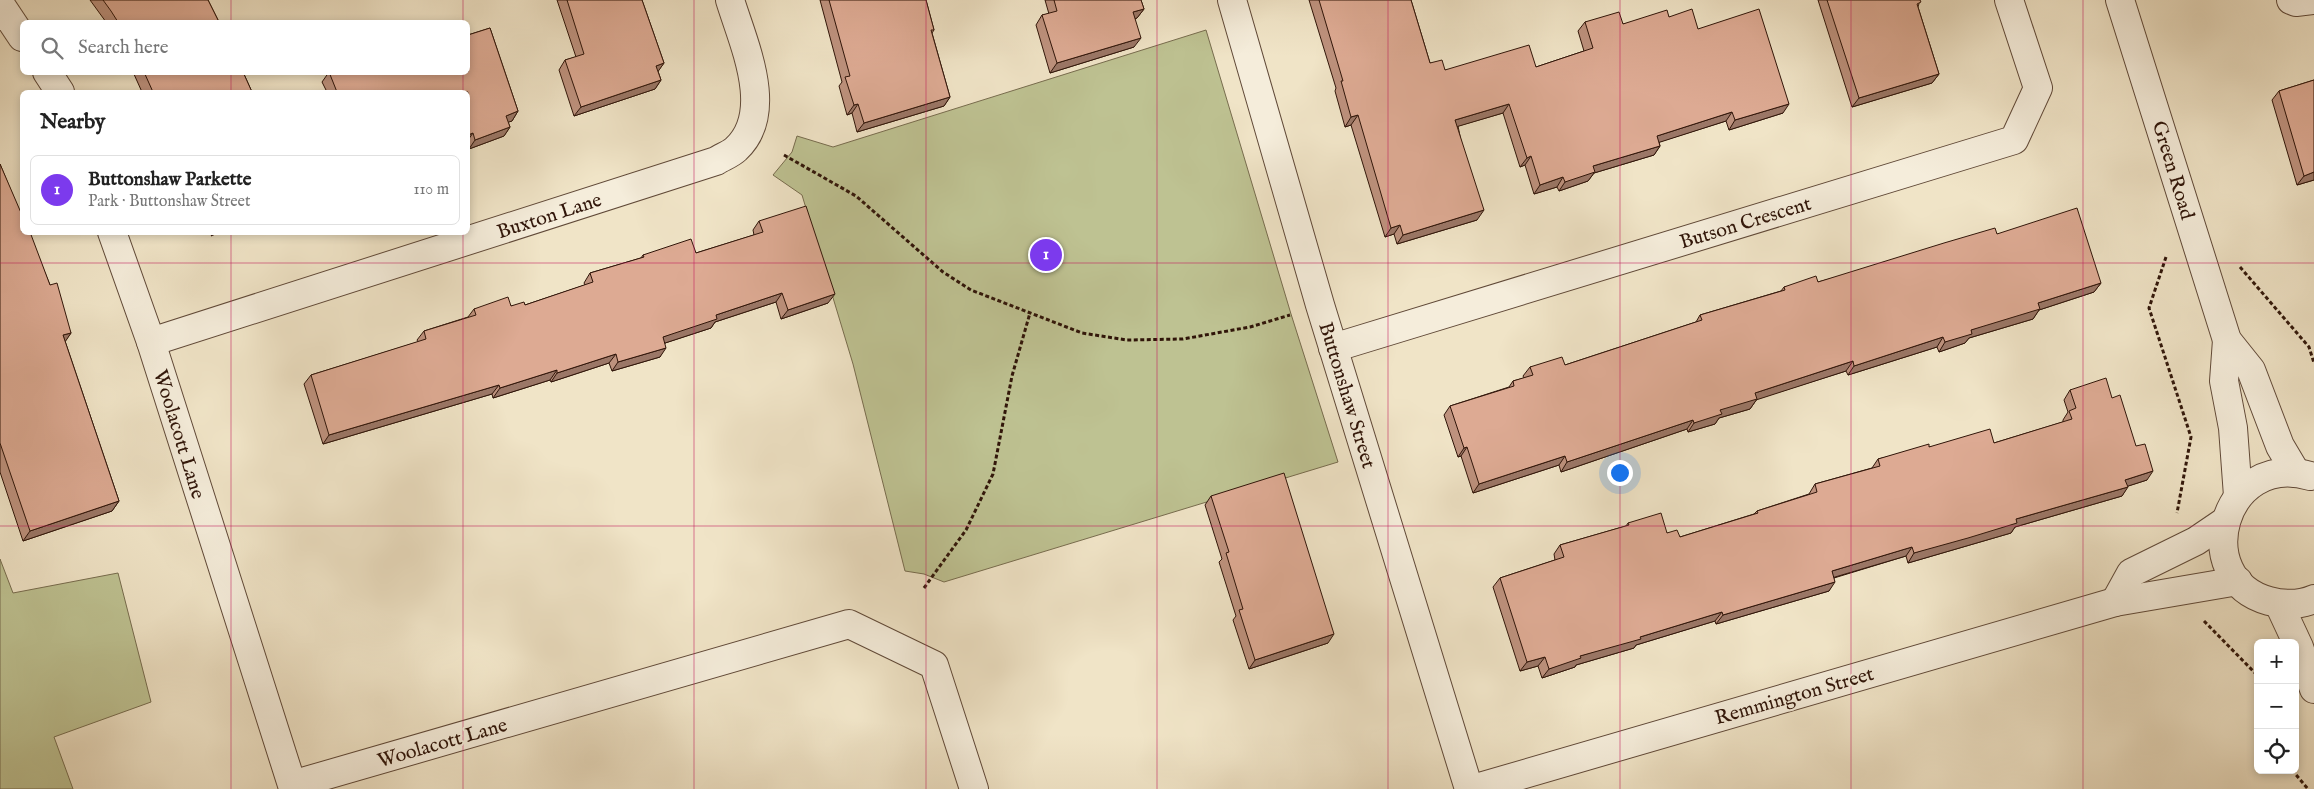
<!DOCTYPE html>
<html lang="en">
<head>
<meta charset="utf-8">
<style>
  :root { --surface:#fff; --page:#f6f6f6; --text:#222; --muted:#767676; --line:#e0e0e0; --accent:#7c3aed }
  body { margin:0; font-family:"IM FELL English",serif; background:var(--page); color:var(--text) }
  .controls { position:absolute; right:15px; bottom:15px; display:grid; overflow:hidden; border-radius:8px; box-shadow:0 2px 8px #0003 }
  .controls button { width:45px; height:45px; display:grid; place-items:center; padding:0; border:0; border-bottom:1px solid var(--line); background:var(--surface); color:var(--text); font:25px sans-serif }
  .you { position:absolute; left:1619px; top:472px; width:18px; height:18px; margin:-12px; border:4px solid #fff; border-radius:50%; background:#1a73e8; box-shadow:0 0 0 8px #1a73e833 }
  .badge { display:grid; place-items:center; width:32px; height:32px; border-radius:50%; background:var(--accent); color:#fff; font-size:16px; font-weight:700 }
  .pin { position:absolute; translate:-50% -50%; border:2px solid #fff; box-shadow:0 1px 5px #0006 }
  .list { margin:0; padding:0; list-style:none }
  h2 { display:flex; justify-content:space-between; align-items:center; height:65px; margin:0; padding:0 20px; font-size:21px }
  h2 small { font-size:16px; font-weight:400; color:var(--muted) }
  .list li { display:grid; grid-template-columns:32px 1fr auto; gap:15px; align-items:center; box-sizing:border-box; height:70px; margin:0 10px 10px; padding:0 10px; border:1px solid var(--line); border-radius:8px }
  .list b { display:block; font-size:19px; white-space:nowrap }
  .list p { margin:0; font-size:16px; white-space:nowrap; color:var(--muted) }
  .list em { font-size:16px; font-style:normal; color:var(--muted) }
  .icon { flex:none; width:28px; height:28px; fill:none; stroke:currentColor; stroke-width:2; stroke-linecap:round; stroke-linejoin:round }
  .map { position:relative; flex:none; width:2314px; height:789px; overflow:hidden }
  .search { position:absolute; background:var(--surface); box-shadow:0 2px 8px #0003; left:20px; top:20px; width:450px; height:55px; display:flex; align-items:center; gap:12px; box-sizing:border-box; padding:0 18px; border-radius:8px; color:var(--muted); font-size:19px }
  .panel { position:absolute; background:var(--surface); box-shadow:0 2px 8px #0003; left:20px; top:90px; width:450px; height:145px; border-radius:8px }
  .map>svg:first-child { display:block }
</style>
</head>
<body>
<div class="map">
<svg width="2314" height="789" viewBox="0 0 2314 789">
  <rect width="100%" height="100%" fill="#f0e4c7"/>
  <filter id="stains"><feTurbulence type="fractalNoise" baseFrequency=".004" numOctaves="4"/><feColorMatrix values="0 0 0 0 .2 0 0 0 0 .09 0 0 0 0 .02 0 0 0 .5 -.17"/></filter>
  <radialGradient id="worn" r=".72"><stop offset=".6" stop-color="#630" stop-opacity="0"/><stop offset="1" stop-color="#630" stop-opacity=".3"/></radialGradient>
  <g fill="#bec292" stroke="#776c4e">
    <path d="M 1206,30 L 1291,314 L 1338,462 L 944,582 L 924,574 L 905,571 L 853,364 L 802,195 L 773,175 L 792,152 L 797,136 L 833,147 Z"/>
    <path d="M 0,559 L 13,593 L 118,573 L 151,702 L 54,737 L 73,789 L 0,789 Z"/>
  </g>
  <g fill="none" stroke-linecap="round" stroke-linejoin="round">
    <g stroke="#604938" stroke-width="30">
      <g id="minor">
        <path d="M 1232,0 L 1320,305 L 1469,789"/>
        <path d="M 2291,0 L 2296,2 L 2314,0"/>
        <path d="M 0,4 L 22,37"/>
        <path d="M 47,72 L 60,92"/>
        <path d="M 112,232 L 151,342 L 292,785 L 849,624 L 934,665 L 974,789"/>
        <path d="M 151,342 L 716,161 C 722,157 731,154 736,149 C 776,112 743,43 730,0"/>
        <path d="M 1333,348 L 2014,140 L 2038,88 L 2009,0"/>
        <path d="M 2115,602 L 2131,573 L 2196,541 L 2224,522"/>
        <path d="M 1473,789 L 2115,602 L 2238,581"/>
      </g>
    </g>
    <g stroke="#604938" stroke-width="30">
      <g id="tertiary">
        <path d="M 2120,0 L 2227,340 L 2251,370 L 2280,446 L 2296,473"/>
        <path d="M 2227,340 L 2224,381 L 2233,428 L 2238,496"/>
        <path d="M 2310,476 C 2223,450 2188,579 2269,601 C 2284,605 2300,605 2314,599"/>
        <path d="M 2279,604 L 2299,647 L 2314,689"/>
      </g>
    </g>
    <g stroke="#301509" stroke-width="3" stroke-dasharray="4 2.5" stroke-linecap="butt">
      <path d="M 784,155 L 856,196 L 943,272 L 971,290 L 1082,333 L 1127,340 L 1183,339 L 1250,327 L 1290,315"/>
      <path d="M 2166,257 L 2149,308 L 2191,437 L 2177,513"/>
      <path d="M 2240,267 L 2309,347 L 2314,363"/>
      <path d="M 924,588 L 966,530 L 993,474 L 1012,376 L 1030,313"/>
      <path d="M 2204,621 L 2258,676"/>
      <path d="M 2292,770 L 2308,789"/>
    </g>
    <use href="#minor" stroke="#f5eddb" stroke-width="28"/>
    <use href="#tertiary" stroke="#f5eddb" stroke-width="28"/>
  </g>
  <g fill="#be927e" stroke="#301509">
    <path d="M 90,0 L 208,0 L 219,22 L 106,22 Z"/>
    <path d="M 557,0 L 642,0 L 664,63 L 658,71 L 661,80 L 655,89 L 574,116 L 559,70 L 565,60 L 576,57 Z"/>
    <path d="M 820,0 L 926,0 L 934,30 L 932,33 L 950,97 L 944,106 L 857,132 L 852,113 L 847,115 L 839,86 L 842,82 Z"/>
    <path d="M 1045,0 L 1141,0 L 1144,9 L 1137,18 L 1135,19 L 1134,47 L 1050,73 L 1036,25 L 1042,15 L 1049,14 Z"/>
    <path d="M 1309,0 L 1411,0 L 1430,63 L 1445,70 L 1536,67 L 1584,51 L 1578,31 L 1585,22 L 1623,24 L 1669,17 L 1698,29 L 1783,113 L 1729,130 L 1726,121 L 1659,142 L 1660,146 L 1654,155 L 1594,173 L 1588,181 L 1559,191 L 1557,187 L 1534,194 L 1525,165 L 1520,167 L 1503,113 L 1458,126 L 1477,220 L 1397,244 L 1394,234 L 1385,237 L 1351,125 L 1345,127 L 1335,91 L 1336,88 Z"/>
    <path d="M 1818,0 L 1920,0 L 1918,7 L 1939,74 L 1932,83 L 1852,107 Z"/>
    <path d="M 490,28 L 518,111 L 512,121 L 508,122 L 510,127 L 504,136 L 469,149 L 468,146 L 468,92 L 327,92 L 322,82 L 329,72 L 468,72 L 468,35 Z"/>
    <path d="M 133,72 L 243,72 L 252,92 L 142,92 Z"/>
    <path d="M 2314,80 L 2314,180 L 2297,185 L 2272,100 L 2279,91 Z"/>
    <path d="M 0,164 L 50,285 L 71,333 L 65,341 L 119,501 L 112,511 L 23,541 L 0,472 Z"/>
    <path d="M 759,221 L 828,303 L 781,319 L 776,302 L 715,322 L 711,328 L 665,343 L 660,357 L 612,371 L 609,363 L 551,382 L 550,380 L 493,398 L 492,394 L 323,444 L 304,384 L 311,375 L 418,342 L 417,340 L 424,331 L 468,317 L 474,309 L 525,305 L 585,285 L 584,283 L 590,273 L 641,258 L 643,255 L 696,253 L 754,235 L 753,230 Z"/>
    <path d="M 1997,234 L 2101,283 L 2094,292 L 2039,310 L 2033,319 L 1969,338 L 1965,343 L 1939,352 L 1937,347 L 1848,375 L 1846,371 L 1757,399 L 1750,409 L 1719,418 L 1715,424 L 1688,432 L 1687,429 L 1561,472 L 1559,465 L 1473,493 L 1461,456 L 1458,457 L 1444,415 L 1450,406 L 1509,387 L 1513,381 L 1524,378 L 1523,376 L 1530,367 L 1565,365 L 1696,322 L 1700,315 L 1781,291 L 1784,287 L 1818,282 Z"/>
    <path d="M 2070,390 L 2112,398 L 2147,480 L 2128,486 L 2122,496 L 2015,527 L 2011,533 L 1908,563 L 1906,556 L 1834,578 L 1829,591 L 1716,624 L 1715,621 L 1636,645 L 1634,648 L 1576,665 L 1575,667 L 1542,678 L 1538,666 L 1520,671 L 1493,587 L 1500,578 L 1555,560 L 1554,554 L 1560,545 L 1626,526 L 1628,523 L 1667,533 L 1680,537 L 1754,514 L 1757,511 L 1809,494 L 1815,484 L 1872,468 L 1878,459 L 1929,447 L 1994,443 L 2063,422 L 2063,420 L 2068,412 L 2064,400 Z"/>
    <path d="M 1211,496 L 1328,643 L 1249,669 L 1233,620 L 1236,616 L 1219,562 L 1222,559 L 1205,505 Z"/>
  </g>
  <g fill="#9b7767" stroke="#301509">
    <path d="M 1144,9 L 1137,18 L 1127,21 L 1133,12 Z"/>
    <path d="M 1141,38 L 1134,47 L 1050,73 L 1057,63 Z"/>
    <path d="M 664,63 L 657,73 L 656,66 Z"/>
    <path d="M 1939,74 L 1932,83 L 1852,107 L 1859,98 Z"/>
    <path d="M 661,80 L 655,89 L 574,116 L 581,107 Z"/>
    <path d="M 950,97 L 944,106 L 857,132 L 864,123 Z"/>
    <path d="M 858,104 L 852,113 L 847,115 L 854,105 Z"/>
    <path d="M 1509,104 L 1503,113 L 1449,129 L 1455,120 Z"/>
    <path d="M 1789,104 L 1783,113 L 1729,130 L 1735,120 Z"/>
    <path d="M 518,111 L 512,121 L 500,125 L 506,116 Z"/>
    <path d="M 1732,112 L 1726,121 L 1651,145 L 1657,136 Z"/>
    <path d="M 1358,115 L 1351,125 L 1345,127 L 1351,117 Z"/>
    <path d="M 510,127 L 504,136 L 469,149 L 475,140 Z"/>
    <path d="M 473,133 L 468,140 L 468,135 Z"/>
    <path d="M 1660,146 L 1654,155 L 1594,173 L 1588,181 L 1559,191 L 1565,182 L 1593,166 Z"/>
    <path d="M 1531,156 L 1525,165 L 1520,167 L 1527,158 Z"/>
    <path d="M 2314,172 L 2314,180 L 2297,185 L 2304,176 Z"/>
    <path d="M 1563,177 L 1557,187 L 1534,194 L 1540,185 Z"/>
    <path d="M 1484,210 L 1477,220 L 1397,244 L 1403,235 Z"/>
    <path d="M 1400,225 L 1394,234 L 1385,237 L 1391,228 Z"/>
    <path d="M 214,232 L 220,232 L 211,236 Z"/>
    <path d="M 2101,283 L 2094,292 L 2039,310 L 2033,319 L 1969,338 L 1965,343 L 1939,352 L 1945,342 L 1971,330 L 2038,303 Z"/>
    <path d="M 782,293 L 776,302 L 715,322 L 711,328 L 656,346 L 663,337 L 716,315 Z"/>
    <path d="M 835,294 L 828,303 L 781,319 L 788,310 Z"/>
    <path d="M 71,333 L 65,342 L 63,335 Z"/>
    <path d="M 1943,337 L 1937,347 L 1848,375 L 1854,366 Z"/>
    <path d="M 666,348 L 660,357 L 612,371 L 618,362 Z"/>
    <path d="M 616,354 L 609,363 L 551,382 L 557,373 Z"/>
    <path d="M 1853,361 L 1846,371 L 1756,400 L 1757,399 L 1750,409 L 1719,418 L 1715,424 L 1688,432 L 1694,423 L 1755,393 Z"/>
    <path d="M 557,370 L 550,380 L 493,398 L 500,388 Z"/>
    <path d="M 499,385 L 492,394 L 323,444 L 329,435 Z"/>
    <path d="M 1693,420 L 1687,429 L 1561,472 L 1567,462 Z"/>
    <path d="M 1467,447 L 1461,456 L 1458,457 L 1464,448 Z"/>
    <path d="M 1565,456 L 1559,465 L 1473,493 L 1479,484 Z"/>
    <path d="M 2153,471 L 2147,480 L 2119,489 L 2125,480 Z"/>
    <path d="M 2128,487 L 2122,496 L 2015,527 L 2011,533 L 1908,563 L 1914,553 L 2016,519 Z"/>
    <path d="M 119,501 L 112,511 L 23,541 L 30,531 Z"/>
    <path d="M 1912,547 L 1906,556 L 1825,580 L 1832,571 Z"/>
    <path d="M 1835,582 L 1829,591 L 1716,624 L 1723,615 Z"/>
    <path d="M 1722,612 L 1715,621 L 1636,645 L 1634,648 L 1576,665 L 1575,667 L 1542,678 L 1549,669 L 1580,656 L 1640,637 Z"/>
    <path d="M 1334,634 L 1328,643 L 1249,669 L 1255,660 Z"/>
    <path d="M 1545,657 L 1538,666 L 1520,671 L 1527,662 Z"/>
  </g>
  <g fill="#ddaa93" stroke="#301509">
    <path d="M 103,0 L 208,0 L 219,22 L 118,22 L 111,11 Z"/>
    <path d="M 567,0 L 642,0 L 664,63 L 656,66 L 661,80 L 581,107 L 565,60 L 584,54 Z"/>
    <path d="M 829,0 L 926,0 L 934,30 L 931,30 L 950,97 L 864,123 L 858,104 L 854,105 L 845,77 L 850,76 Z"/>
    <path d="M 1054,0 L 1141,0 L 1144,9 L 1133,12 L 1141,38 L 1057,63 L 1042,15 L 1057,11 Z"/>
    <path d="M 1319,0 L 1411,0 L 1430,63 L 1442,60 L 1445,70 L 1529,45 L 1536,67 L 1593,48 L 1585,22 L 1619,12 L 1623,24 L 1667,10 L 1669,17 L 1692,9 L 1698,29 L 1759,9 L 1789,104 L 1735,120 L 1732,112 L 1657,136 L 1660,146 L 1593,166 L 1595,172 L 1565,182 L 1563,177 L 1540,185 L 1531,156 L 1527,158 L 1509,104 L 1455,120 L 1484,210 L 1403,235 L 1400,225 L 1391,228 L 1358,115 L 1351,117 L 1341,81 L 1343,81 Z"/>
    <path d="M 1827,0 L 1920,0 L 1921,2 L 1917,4 L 1939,74 L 1859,98 Z"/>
    <path d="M 490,28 L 518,111 L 506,116 L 510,127 L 475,140 L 473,133 L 468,135 L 468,92 L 337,92 L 329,72 L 468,72 L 468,35 Z"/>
    <path d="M 144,72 L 243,72 L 252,92 L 153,92 Z"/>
    <path d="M 2314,80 L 2314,172 L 2304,176 L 2279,91 Z"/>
    <path d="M 0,164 L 22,215 L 22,232 L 30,232 L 50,285 L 57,283 L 71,333 L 63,335 L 119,501 L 30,531 L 0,443 Z"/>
    <path d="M 806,206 L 835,294 L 788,310 L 782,293 L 716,315 L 717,319 L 663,337 L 666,348 L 618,362 L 616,354 L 557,373 L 557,370 L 500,388 L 499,385 L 329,435 L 311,375 L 426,339 L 424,331 L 476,315 L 474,309 L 508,297 L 511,306 L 524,302 L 525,305 L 593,282 L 590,273 L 644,257 L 643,255 L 691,239 L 696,253 L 763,232 L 759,221 Z"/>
    <path d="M 2077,208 L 2101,283 L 2038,303 L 2040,309 L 1971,330 L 1972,334 L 1945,342 L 1943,337 L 1854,366 L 1853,361 L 1755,393 L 1757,399 L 1720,410 L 1722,414 L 1694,423 L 1693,420 L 1567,462 L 1565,456 L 1479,484 L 1467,447 L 1464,448 L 1450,406 L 1514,386 L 1513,381 L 1533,375 L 1530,367 L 1562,357 L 1565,365 L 1702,320 L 1700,315 L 1785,290 L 1784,287 L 1816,276 L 1818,282 L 1944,243 L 1995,228 L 1997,234 Z"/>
    <path d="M 2106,378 L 2112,398 L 2120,395 L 2136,446 L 2145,444 L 2153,471 L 2125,480 L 2128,487 L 2016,519 L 2017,523 L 1968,538 L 1914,553 L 1912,547 L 1832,571 L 1835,582 L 1723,615 L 1722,612 L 1640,637 L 1641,639 L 1580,656 L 1581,658 L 1549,669 L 1545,657 L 1527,662 L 1500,578 L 1564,557 L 1560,545 L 1629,525 L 1628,523 L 1661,513 L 1667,533 L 1677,530 L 1680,537 L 1758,513 L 1757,511 L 1817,492 L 1815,484 L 1880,466 L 1878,459 L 1929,444 L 1929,447 L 1990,429 L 1994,443 L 2072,419 L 2069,411 L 2076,408 L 2070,390 Z"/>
    <path d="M 1284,473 L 1334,634 L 1255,660 L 1239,610 L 1243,609 L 1226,553 L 1229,552 L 1211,496 Z"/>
  </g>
  <path fill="none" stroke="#c2185b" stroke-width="1" stroke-opacity="0.55" d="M 231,0 L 231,22M 463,0 L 463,22M 694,0 L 694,789M 926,0 L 926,789M 1157,0 L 1157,789M 1388,0 L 1388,789M 1620,0 L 1620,789M 1851,0 L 1851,789M 2083,0 L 2083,789M 231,72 L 231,92M 463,72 L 463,92M 231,232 L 231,789M 463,232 L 463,789M 0,263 L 2314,263M 0,526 L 2314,526"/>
  <g text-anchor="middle" stroke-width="4" stroke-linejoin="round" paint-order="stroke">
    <g font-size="20" fill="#301509" stroke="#f5eddb">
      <text transform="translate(2174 170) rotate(73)" y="7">Green Road</text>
      <text transform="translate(549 215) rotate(-18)" y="7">Buxton Lane</text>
      <text transform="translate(1745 222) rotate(-17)" y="7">Butson Crescent</text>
      <text transform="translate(1348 395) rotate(73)" y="7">Buttonshaw Street</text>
      <text transform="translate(180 434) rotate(73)" y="7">Woolacott Lane</text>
      <text transform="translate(1794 695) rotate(-16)" y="7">Remmington Street</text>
      <text transform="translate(442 742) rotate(-16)" y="7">Woolacott Lane</text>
    </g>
  </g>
  <rect width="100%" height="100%" filter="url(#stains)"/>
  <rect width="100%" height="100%" fill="url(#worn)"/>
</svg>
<div class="controls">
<button>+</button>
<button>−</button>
<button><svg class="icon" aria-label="locate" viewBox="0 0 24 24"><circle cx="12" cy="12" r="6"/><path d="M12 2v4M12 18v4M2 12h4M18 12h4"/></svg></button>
</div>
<div class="you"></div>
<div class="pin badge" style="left:1046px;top:255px">1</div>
<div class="search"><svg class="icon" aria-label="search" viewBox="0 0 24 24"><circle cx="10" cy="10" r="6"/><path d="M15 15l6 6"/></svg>Search here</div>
<section class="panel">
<h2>Nearby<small></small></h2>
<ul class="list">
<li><span class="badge">1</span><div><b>Buttonshaw Parkette</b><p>Park · Buttonshaw Street</p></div><em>110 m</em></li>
</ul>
</section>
</div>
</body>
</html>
